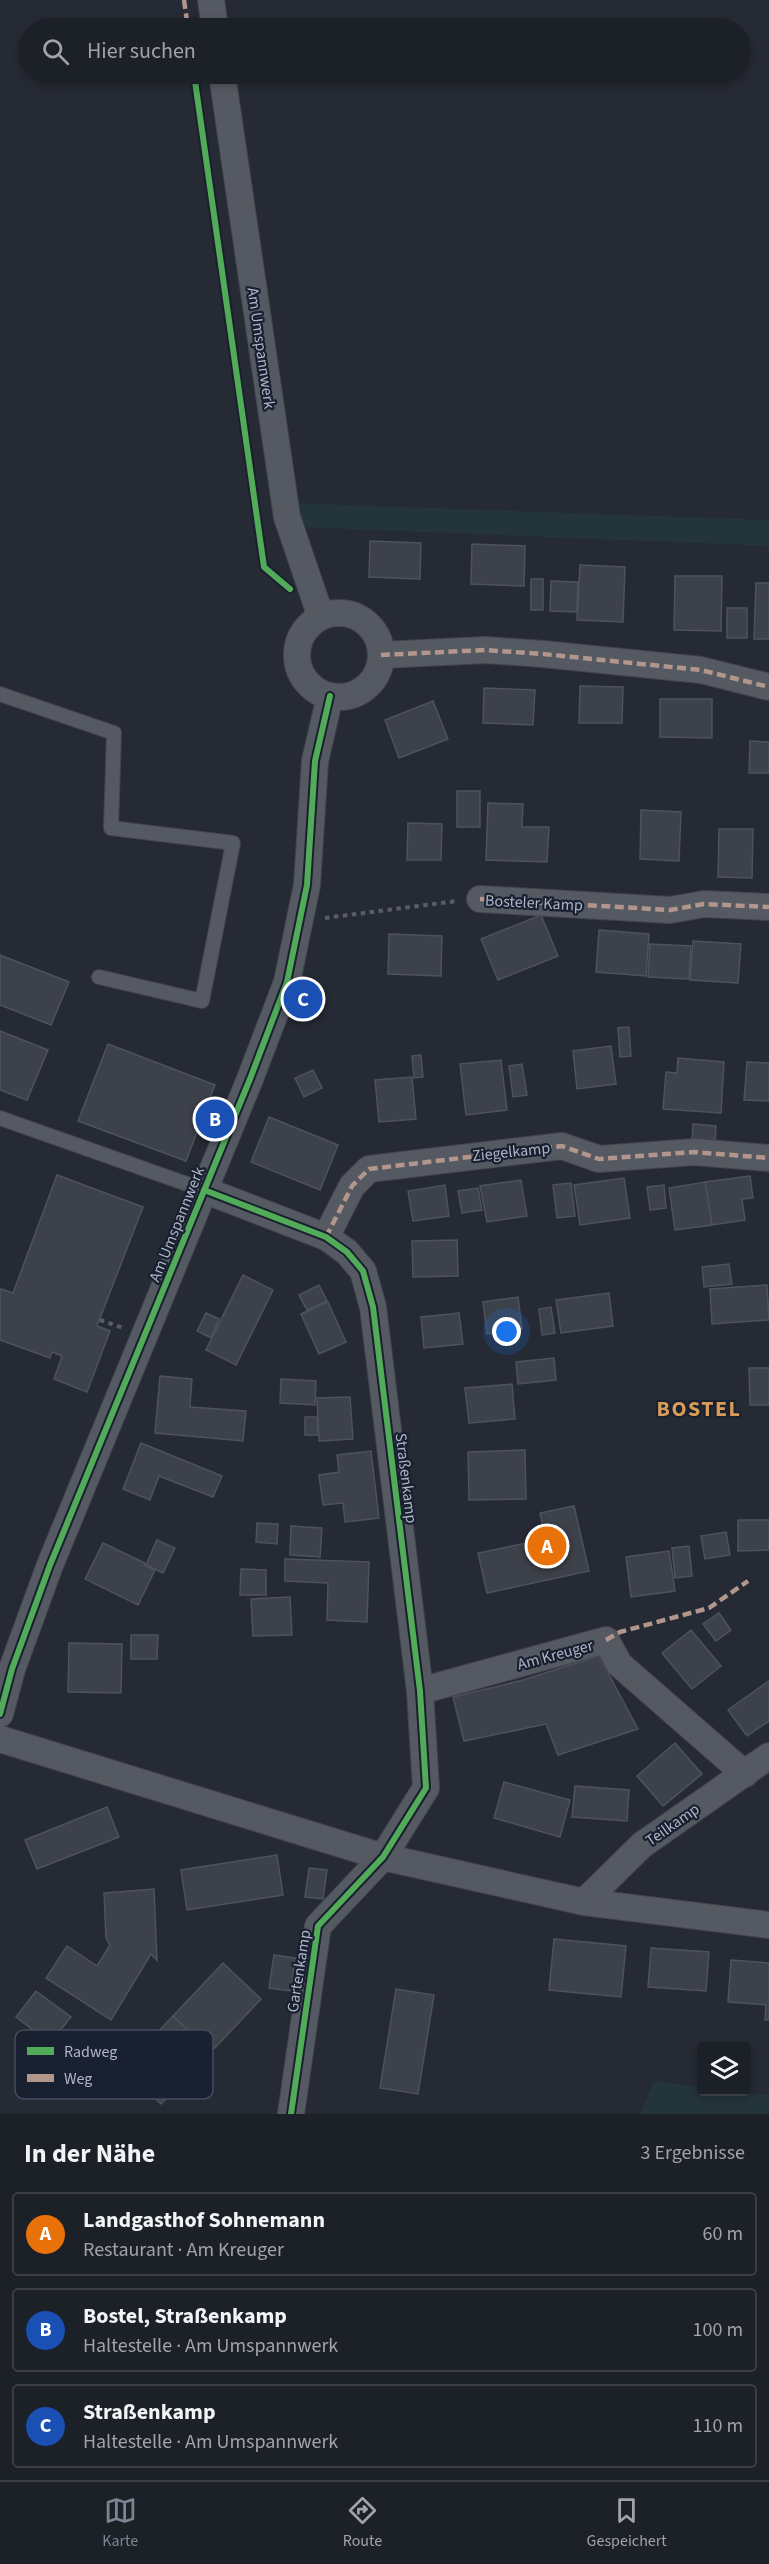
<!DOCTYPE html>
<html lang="de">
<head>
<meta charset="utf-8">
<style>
  :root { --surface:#1c2027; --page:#292d33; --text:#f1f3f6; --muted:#a0a3a7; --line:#3a3e44; --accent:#7e8494 }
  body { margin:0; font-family:"Source Sans 3",sans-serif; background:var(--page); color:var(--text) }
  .controls { position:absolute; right:18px; bottom:18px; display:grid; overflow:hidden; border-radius:6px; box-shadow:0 3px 9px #0003 }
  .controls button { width:54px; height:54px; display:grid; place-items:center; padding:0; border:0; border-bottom:2px solid var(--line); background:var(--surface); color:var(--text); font:30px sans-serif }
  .you { position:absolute; left:507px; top:1332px; width:21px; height:21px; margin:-15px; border:4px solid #fff; border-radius:50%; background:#1a73e8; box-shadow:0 0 0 9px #1a73e833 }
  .badge { display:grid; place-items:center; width:39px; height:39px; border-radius:50%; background:var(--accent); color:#fff; font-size:20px; font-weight:700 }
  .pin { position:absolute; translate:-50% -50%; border:3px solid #fff; box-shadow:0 2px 6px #0006 }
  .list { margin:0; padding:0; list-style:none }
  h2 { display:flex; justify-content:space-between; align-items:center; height:78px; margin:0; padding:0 24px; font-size:26px }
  h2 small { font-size:20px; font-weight:400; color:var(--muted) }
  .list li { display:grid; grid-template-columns:39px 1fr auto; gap:18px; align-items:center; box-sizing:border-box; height:84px; margin:0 12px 12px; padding:0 12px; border:2px solid var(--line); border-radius:6px }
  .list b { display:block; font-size:22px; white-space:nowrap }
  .list p { margin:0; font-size:20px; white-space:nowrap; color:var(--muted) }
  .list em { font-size:20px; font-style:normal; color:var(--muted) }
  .icon { flex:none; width:33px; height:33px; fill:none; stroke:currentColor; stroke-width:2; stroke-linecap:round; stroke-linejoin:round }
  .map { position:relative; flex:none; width:769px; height:2114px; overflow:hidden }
  .search { position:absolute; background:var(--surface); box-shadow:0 3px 9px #0003; left:18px; right:18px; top:18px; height:66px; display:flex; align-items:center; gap:15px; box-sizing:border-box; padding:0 21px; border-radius:33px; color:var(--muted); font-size:22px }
  .sheet { height:366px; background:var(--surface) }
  nav { display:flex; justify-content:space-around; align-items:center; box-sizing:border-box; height:84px; border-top:2px solid var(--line); background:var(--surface); font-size:16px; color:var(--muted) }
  nav a { display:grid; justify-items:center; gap:3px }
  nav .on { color:var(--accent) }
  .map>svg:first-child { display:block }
</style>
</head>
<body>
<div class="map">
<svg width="769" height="2114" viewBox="0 0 769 2114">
  <rect width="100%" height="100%" fill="#262a34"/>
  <g fill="#23343a">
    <path d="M 294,503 L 769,520 L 769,546 L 297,527 Z"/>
    <path d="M 654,2081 L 701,2087 L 702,2092 L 738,2092 L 769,2095 L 769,2114 L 640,2114 Z"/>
  </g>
  <g fill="#3d414a" stroke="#4d525c" stroke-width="1.5">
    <path d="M 370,541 L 421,543 L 420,579 L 369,577 Z"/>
    <path d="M 472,544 L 525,546 L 524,586 L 471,584 Z"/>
    <path d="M 580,565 L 625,567 L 623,622 L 577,620 Z"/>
    <path d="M 675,576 L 722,576 L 721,631 L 674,630 Z"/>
    <rect x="531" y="579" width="12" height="31"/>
    <path d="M 551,581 L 578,582 L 577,612 L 550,611 Z"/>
    <path d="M 756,583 L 769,583 L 769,639 L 754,639 Z"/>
    <rect x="727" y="608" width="20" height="30"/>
    <path d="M 580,686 L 623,687 L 622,723 L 579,723 Z"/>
    <path d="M 484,688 L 535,690 L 533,725 L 483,723 Z"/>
    <path d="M 660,699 L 712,699 L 712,738 L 660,737 Z"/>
    <path d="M 433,701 L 448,739 L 399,758 L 385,720 Z"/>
    <path d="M 750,741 L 769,742 L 769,773 L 749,773 Z"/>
    <rect x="457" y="791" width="23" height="36"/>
    <path d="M 488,803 L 523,804 L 522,827 L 549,827 L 547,862 L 486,860 Z"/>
    <path d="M 641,810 L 681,812 L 679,861 L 640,859 Z"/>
    <path d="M 408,823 L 442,824 L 441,860 L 407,860 Z"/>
    <path d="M 719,829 L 753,829 L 752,878 L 718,877 Z"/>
    <path d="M 541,915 L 558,956 L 498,980 L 481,939 Z"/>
    <path d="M 599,930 L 649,934 L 646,976 L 596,972 Z"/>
    <path d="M 389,934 L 442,936 L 441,976 L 388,974 Z"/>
    <path d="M 693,941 L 741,944 L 738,983 L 690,980 Z"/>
    <path d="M 650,944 L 691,946 L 689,979 L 648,977 Z"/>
    <path d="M 0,955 L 69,982 L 51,1025 L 0,1005 Z"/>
    <path d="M 629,1027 L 631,1056 L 620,1057 L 618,1028 Z"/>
    <path d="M 0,1031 L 48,1050 L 27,1100 L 0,1090 Z"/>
    <path d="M 108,1044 L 215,1085 L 186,1161 L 78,1121 Z"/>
    <path d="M 611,1046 L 616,1084 L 577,1089 L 573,1051 Z"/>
    <path d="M 421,1055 L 423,1077 L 414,1078 L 412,1056 Z"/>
    <path d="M 678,1058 L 724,1062 L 721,1113 L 663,1109 L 666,1072 L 677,1073 Z"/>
    <path d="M 501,1060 L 507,1110 L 466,1115 L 460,1064 Z"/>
    <path d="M 747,1062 L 769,1063 L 769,1101 L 744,1100 Z"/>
    <path d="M 522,1064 L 527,1095 L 513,1097 L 509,1066 Z"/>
    <path d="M 313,1070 L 322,1088 L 304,1097 L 295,1078 Z"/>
    <path d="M 412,1077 L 416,1119 L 379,1122 L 375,1080 Z"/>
    <path d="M 269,1117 L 338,1145 L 320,1190 L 251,1162 Z"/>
    <path d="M 693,1124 L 716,1126 L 715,1143 L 692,1141 Z"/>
    <path d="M 57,1175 L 143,1207 L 97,1326 L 110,1331 L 87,1392 L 54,1379 L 62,1356 L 52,1352 L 50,1358 L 0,1340 L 0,1291 L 1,1289 L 13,1293 Z"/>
    <path d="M 750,1176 L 753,1198 L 742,1199 L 745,1220 L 712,1225 L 705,1182 Z"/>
    <path d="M 624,1178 L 630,1218 L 580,1225 L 574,1185 Z"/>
    <path d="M 521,1180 L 527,1216 L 487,1222 L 480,1186 Z"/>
    <path d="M 705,1182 L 712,1225 L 675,1230 L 669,1188 Z"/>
    <path d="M 571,1183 L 575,1216 L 557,1218 L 553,1185 Z"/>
    <path d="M 445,1185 L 449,1216 L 413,1221 L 408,1191 Z"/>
    <path d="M 664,1185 L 666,1208 L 650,1210 L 647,1187 Z"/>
    <path d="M 478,1188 L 482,1210 L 462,1213 L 458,1191 Z"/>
    <path d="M 457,1240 L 458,1276 L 413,1277 L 412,1241 Z"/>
    <path d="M 729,1264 L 732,1284 L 704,1287 L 702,1267 Z"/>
    <path d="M 243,1275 L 273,1290 L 236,1365 L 206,1350 Z"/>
    <path d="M 319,1285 L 327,1301 L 307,1310 L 299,1295 Z"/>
    <path d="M 767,1285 L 769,1320 L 712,1324 L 710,1289 Z"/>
    <path d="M 609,1293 L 613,1326 L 561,1333 L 556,1300 Z"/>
    <path d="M 518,1297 L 522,1329 L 487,1334 L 483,1302 Z"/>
    <path d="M 328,1302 L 346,1342 L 319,1354 L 301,1314 Z"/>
    <path d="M 551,1307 L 555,1333 L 542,1335 L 539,1309 Z"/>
    <path d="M 206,1313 L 219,1319 L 211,1338 L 197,1331 Z"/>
    <path d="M 459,1313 L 463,1344 L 424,1348 L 421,1317 Z"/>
    <path d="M 554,1358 L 556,1380 L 518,1384 L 516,1362 Z"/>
    <path d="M 749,1368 L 769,1368 L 769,1405 L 750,1405 Z"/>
    <path d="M 160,1376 L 192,1379 L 190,1407 L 246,1411 L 243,1441 L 155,1433 Z"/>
    <path d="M 281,1379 L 316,1381 L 315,1405 L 280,1403 Z"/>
    <path d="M 512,1384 L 515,1419 L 469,1423 L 465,1388 Z"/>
    <path d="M 350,1397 L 353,1439 L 319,1441 L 317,1398 Z"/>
    <path d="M 305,1417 L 317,1417 L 318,1435 L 305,1435 Z"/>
    <path d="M 141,1443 L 222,1476 L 213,1497 L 159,1476 L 150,1500 L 123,1489 Z"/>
    <path d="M 525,1450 L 526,1499 L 469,1500 L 468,1452 Z"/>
    <path d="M 371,1451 L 379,1518 L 345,1522 L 343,1503 L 323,1505 L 319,1475 L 339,1472 L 337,1455 Z"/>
    <path d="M 574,1506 L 589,1571 L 487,1593 L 478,1553 L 546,1539 L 540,1513 Z"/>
    <path d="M 738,1520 L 769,1520 L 769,1550 L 738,1551 Z"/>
    <path d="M 257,1523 L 278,1524 L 277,1544 L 256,1542 Z"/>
    <path d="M 291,1526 L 322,1528 L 320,1557 L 290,1555 Z"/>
    <path d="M 726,1532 L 730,1555 L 705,1559 L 701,1536 Z"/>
    <path d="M 157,1540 L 175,1548 L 163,1573 L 146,1565 Z"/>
    <path d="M 103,1543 L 145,1563 L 144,1565 L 155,1570 L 138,1605 L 85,1579 Z"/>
    <path d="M 689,1546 L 692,1576 L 675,1578 L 672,1548 Z"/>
    <path d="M 669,1551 L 675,1591 L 631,1597 L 626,1557 Z"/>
    <path d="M 285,1559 L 369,1562 L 367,1622 L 327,1620 L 328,1583 L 285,1581 Z"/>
    <path d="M 241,1569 L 266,1570 L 266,1595 L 240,1595 Z"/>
    <path d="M 290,1597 L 292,1635 L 253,1636 L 251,1599 Z"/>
    <path d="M 719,1613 L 731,1630 L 716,1641 L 703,1624 Z"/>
    <path d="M 691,1630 L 721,1666 L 692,1689 L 662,1653 Z"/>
    <path d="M 131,1635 L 158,1635 L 157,1659 L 131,1659 Z"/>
    <path d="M 69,1643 L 122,1644 L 121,1693 L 68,1692 Z"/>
    <path d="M 599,1656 L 638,1729 L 558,1755 L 546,1724 L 464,1741 L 453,1697 L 523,1680 Z"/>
    <path d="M 769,1681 L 769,1721 L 747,1736 L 728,1710 Z"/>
    <path d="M 675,1743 L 702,1774 L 663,1806 L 637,1776 Z"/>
    <path d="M 504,1782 L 570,1800 L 560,1837 L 494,1818 Z"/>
    <path d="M 575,1786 L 629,1790 L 627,1821 L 572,1817 Z"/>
    <path d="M 107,1807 L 119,1837 L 37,1869 L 25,1840 Z"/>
    <path d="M 277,1855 L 283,1895 L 187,1910 L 181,1870 Z"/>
    <path d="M 309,1868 L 327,1870 L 323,1899 L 305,1897 Z"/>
    <path d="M 154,1889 L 157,1960 L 151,1954 L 111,2020 L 46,1978 L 67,1946 L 97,1966 L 110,1945 L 106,1938 L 104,1893 Z"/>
    <path d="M 554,1939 L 626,1946 L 621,1997 L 549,1990 Z"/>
    <path d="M 651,1948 L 709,1952 L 706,1991 L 648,1987 Z"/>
    <path d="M 274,1955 L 295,1958 L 291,1991 L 269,1988 Z"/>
    <path d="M 731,1960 L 769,1963 L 769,2020 L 765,2020 L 766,2005 L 728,2002 Z"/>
    <path d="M 223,1963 L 261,1999 L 211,2052 L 173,2016 Z"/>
    <path d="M 396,1989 L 434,1995 L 418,2094 L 380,2088 Z"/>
    <path d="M 36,1991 L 71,2017 L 50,2043 L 16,2017 Z"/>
    <path d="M 173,2016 L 211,2052 L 161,2104 L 123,2068 Z"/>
  </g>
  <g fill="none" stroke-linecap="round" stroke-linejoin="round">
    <g stroke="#42454d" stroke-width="16">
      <g id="lane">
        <path d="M 0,694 L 114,733 L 111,828 L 233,843 L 202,1001 L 99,977"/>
        <path d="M 0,1118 L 204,1190"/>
      </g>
    </g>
    <g stroke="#42454d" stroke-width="28">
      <g id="street">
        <path d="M 211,0 L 215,28"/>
        <path d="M 222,74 L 287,517 L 321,617"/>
        <circle cx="339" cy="655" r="42"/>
        <path d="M 381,655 L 485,650 L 543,654 L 701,670 L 769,687"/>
        <path d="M 480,899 L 670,910 L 704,904 L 769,907"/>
        <path d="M 204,1190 L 326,1237 L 347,1252 L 363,1271 L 373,1307 L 420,1691 L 426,1788 L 383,1857 L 318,1926 L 291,2114"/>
        <path d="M 326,1237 L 352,1186 L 369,1169 L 562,1146 L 599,1159 L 694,1152 L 769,1158"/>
        <path d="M 420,1691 L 606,1640 L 619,1664 L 745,1774"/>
        <path d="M 0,1714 L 12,1669 L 50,1565 L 250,1079 L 287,982 L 307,885 L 315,761 L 330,696"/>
        <path d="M 0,1739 L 383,1857 L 584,1902 L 769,1925"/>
        <path d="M 584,1902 L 642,1845 L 769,1756"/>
      </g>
    </g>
    <g stroke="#585d66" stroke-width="4" stroke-dasharray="4.5 4.5" stroke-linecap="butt">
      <path d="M 325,918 L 457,901"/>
      <path d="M 100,1320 L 123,1328"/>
    </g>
    <use href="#lane" stroke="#555962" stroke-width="14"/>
    <use href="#street" stroke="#555962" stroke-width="26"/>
    <g stroke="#b2968c" stroke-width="4.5" stroke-dasharray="9 4.5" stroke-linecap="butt">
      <path d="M 184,0 L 188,28"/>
      <path d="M 381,655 L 485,650 L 543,654 L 701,670 L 769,687"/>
      <path d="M 480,899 L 670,910 L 704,904 L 769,907"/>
      <path d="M 326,1237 L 352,1186 L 369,1169 L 562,1146 L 599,1159 L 694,1152 L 769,1158"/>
      <path d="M 606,1640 L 620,1632 L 709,1608 L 748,1581"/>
    </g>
    <g stroke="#19202f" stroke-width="10">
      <g id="cycleway">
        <path d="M 194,74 L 264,567 L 290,589"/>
        <path d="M 204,1190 L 326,1237 L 347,1252 L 363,1271 L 373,1307 L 420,1691 L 426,1788 L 383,1857 L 318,1926 L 291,2114"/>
        <path d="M 0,1714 L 12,1669 L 50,1565 L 250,1079 L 287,982 L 307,885 L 315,761 L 330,696"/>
      </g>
    </g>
    <use href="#cycleway" stroke="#51ab58" stroke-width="6"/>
  </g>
  <g text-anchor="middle" stroke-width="4.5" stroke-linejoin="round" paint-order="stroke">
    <g font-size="16" fill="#aeb5c7" stroke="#19202f">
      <text transform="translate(262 348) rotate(82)" y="6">Am Umspannwerk</text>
      <text transform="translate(534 902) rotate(3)" y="6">Bosteler Kamp</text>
      <text transform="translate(511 1151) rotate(-6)" y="6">Ziegelkamp</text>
      <text transform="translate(176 1224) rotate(-68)" y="6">Am Umspannwerk</text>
      <text transform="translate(407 1478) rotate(83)" y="6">Straßenkamp</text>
      <text transform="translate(555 1654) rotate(-15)" y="6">Am Kreuger</text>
      <text transform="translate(672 1824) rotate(-35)" y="6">Teilkamp</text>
      <text transform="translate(298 1971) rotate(-81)" y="6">Gartenkamp</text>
    </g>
    <g font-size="22" font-weight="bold" letter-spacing="1.5" fill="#d99c57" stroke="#19202f">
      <text x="699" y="1416">BOSTEL</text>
    </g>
  </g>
  <rect x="15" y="2030" width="198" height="69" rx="9" fill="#19202f" stroke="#464d5d" stroke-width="1.5"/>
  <rect x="27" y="2047" width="27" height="8" fill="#51ab58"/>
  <rect x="27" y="2074" width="27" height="8" fill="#b2968c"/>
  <g font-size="16" fill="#aeb5c7">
    <text x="64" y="2057">Radweg</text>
    <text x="64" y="2084">Weg</text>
  </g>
</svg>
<div class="controls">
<button><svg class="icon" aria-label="layers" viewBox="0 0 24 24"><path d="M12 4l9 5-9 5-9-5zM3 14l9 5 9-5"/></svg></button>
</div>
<div class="you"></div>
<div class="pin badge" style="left:547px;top:1546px;background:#e8710a">A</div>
<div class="pin badge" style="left:215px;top:1119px;background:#1a4fb4">B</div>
<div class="pin badge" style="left:303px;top:999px;background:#1a4fb4">C</div>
<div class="search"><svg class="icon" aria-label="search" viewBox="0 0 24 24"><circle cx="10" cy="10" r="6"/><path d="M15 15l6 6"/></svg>Hier suchen</div>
</div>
<section class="sheet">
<h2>In der Nähe<small>3 Ergebnisse</small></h2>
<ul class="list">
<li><span class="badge" style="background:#e8710a">A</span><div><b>Landgasthof Sohnemann</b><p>Restaurant · Am Kreuger</p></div><em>60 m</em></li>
<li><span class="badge" style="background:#1a4fb4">B</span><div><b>Bostel, Straßenkamp</b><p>Haltestelle · Am Umspannwerk</p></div><em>100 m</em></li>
<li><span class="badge" style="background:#1a4fb4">C</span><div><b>Straßenkamp</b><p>Haltestelle · Am Umspannwerk</p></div><em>110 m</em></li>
</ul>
</section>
<nav>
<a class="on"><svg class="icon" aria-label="map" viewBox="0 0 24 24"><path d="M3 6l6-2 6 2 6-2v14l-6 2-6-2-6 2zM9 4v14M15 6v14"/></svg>Karte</a>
<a><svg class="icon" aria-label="directions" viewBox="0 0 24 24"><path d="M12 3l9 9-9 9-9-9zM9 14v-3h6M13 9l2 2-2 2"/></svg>Route</a>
<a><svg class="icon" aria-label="saved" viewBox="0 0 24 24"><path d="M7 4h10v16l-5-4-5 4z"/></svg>Gespeichert</a>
</nav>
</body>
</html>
